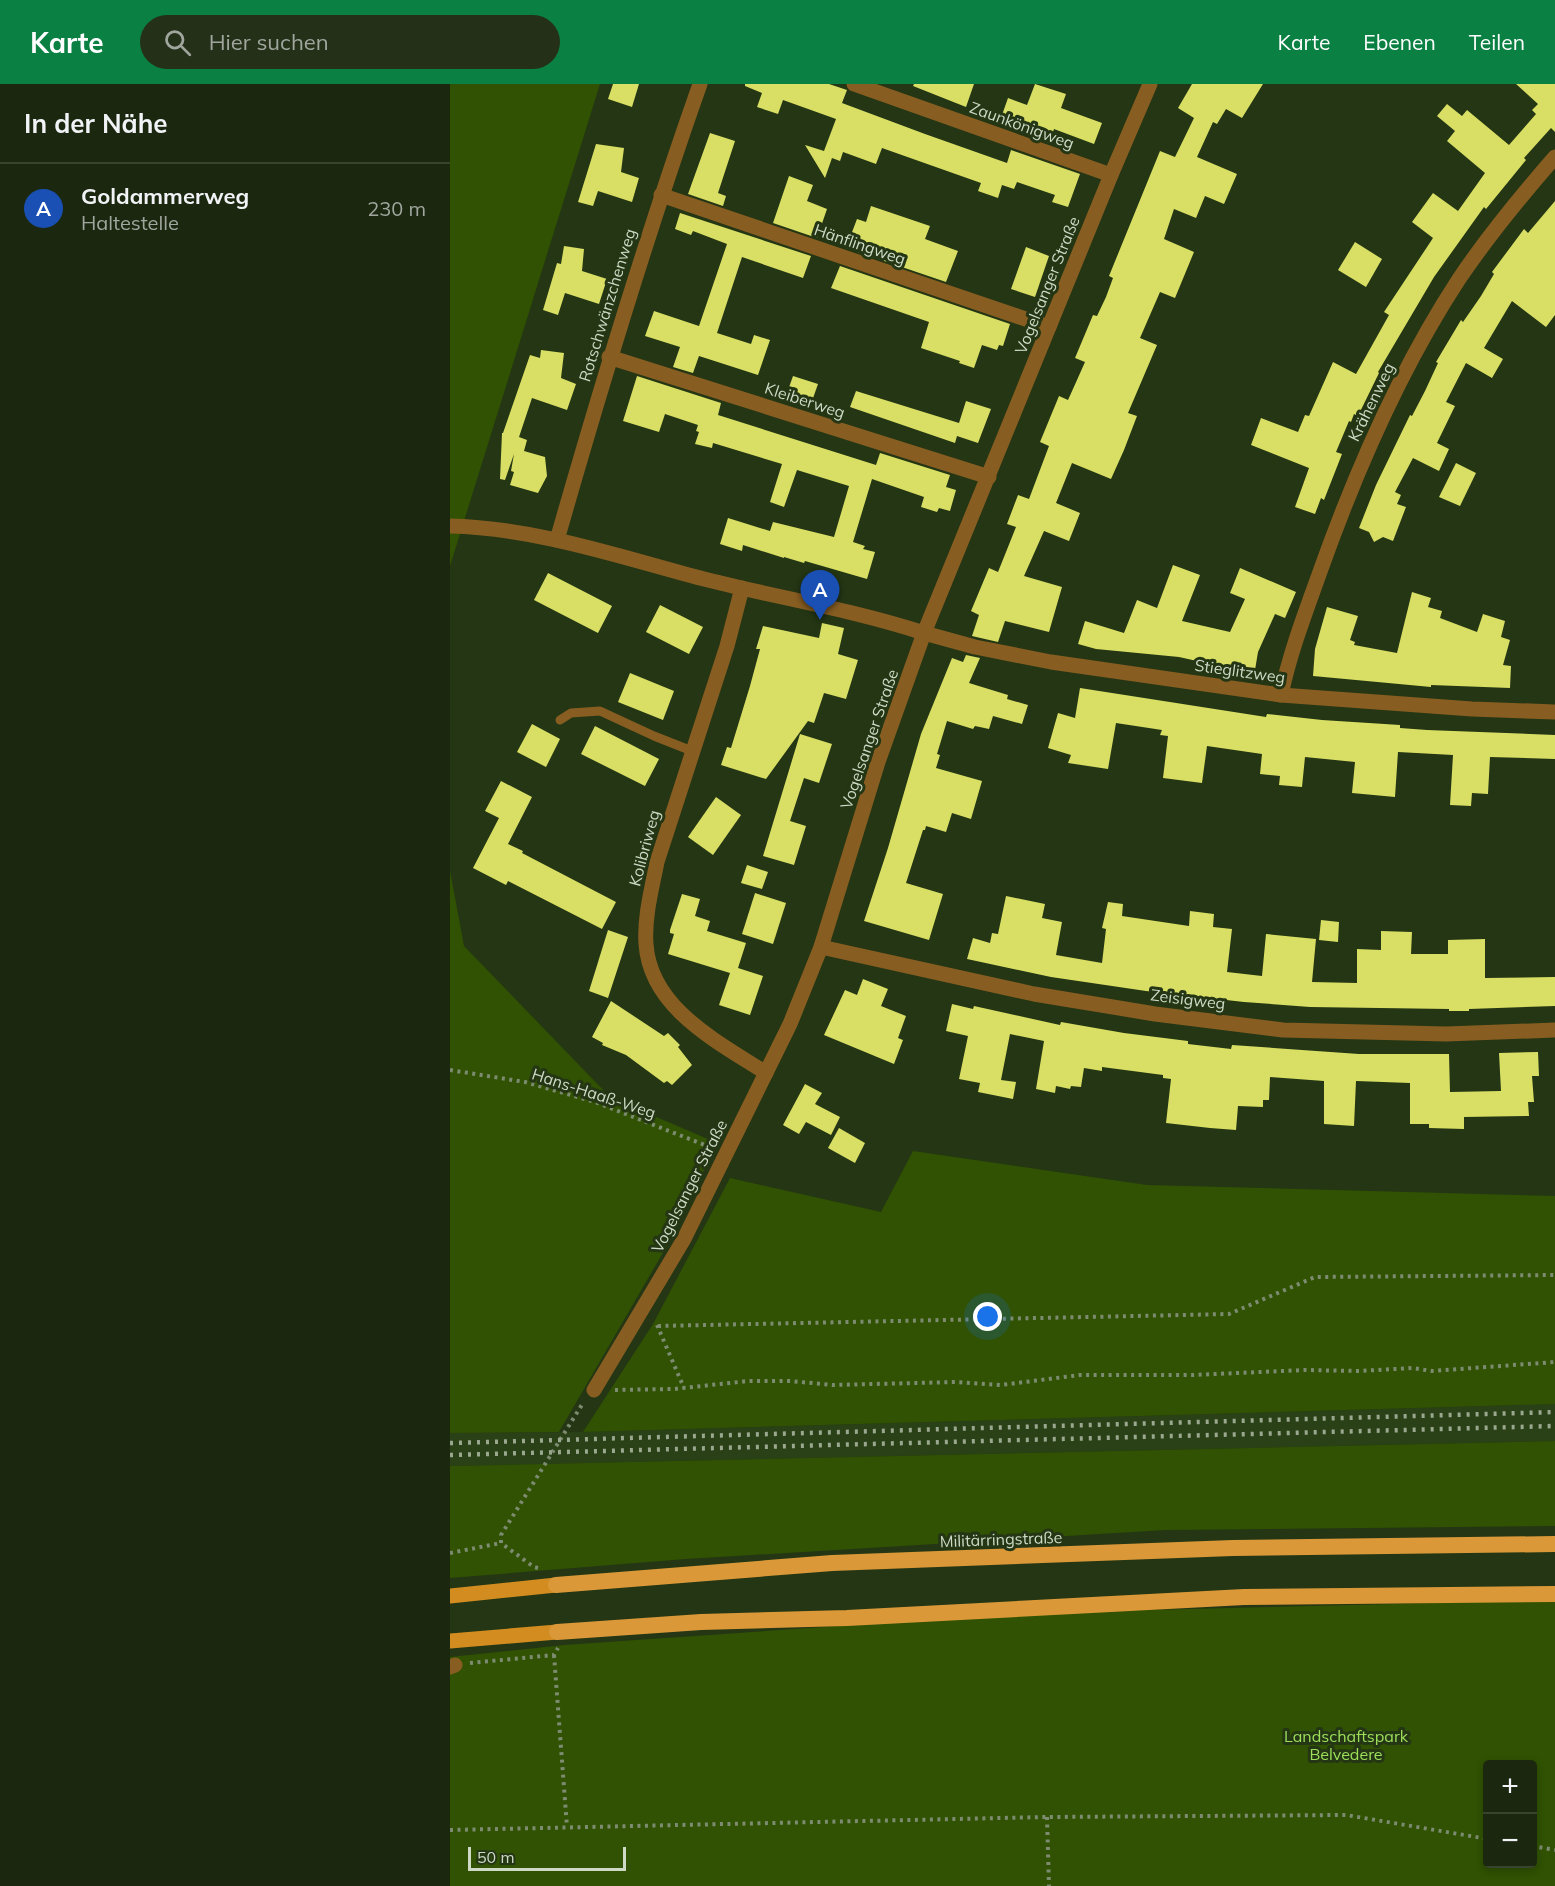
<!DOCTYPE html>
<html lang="de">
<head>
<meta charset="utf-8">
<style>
  :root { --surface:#1b280f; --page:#243018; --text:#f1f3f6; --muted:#a0a69e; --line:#39442f; --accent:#0b8043 }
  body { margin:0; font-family:Mulish,sans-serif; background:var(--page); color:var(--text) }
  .controls { position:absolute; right:18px; bottom:18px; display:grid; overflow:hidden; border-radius:6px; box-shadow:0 3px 9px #0003 }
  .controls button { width:54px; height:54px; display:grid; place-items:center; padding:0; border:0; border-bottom:2px solid var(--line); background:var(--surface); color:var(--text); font:30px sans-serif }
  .scale { position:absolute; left:18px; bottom:15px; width:158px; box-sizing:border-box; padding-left:6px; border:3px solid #cedac6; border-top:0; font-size:16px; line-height:21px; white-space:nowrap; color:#cedac6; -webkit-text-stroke:4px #243614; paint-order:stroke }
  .you { position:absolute; left:538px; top:1233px; width:21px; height:21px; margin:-15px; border:4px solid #fff; border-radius:50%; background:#1a73e8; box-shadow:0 0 0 9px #1a73e833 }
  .badge { display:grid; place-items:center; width:39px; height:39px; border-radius:50%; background:var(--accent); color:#fff; font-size:20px; font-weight:700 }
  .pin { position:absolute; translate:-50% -50px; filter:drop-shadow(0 2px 3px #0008) }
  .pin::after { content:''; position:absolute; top:32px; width:21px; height:18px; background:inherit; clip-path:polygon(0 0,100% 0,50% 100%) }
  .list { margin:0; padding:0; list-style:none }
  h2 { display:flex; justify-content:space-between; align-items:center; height:78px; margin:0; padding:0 24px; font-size:26px }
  h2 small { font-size:20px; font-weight:400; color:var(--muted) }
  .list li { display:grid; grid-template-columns:39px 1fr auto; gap:18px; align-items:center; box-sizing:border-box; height:90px; padding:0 24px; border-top:2px solid var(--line) }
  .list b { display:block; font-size:22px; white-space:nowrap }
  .list p { margin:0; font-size:20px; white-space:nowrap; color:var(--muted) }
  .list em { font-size:20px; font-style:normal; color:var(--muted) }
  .icon { flex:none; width:33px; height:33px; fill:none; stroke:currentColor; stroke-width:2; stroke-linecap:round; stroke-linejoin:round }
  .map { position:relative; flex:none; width:1105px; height:1802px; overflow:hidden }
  header { display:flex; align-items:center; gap:36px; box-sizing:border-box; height:84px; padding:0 30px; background:var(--accent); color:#fff }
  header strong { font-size:28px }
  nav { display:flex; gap:33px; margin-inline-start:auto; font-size:21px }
  .search { width:420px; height:54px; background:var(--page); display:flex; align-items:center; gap:15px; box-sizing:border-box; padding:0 21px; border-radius:33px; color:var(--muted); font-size:22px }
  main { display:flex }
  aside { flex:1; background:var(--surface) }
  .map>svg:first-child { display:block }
</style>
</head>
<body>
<header>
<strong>Karte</strong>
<div class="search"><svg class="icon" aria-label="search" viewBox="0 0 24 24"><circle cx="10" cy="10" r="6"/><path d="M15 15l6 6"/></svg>Hier suchen</div>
<nav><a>Karte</a><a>Ebenen</a><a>Teilen</a></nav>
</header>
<main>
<aside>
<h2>In der Nähe<small></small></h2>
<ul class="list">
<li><span class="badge" style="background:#1a4fb4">A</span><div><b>Goldammerweg</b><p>Haltestelle</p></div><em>230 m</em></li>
</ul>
</aside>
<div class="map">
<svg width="1105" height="1802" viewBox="0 0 1105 1802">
  <rect width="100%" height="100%" fill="#243614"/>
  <path fill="#2a4016" d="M 1105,1320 L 1105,1357 L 0,1382 L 0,1349 L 133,1348 Z"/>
  <g fill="#305202" fill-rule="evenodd">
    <path d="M 0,0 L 150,0 L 0,482 Z"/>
    <path d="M 0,787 L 14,862 L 160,1013 L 267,1059 L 225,1148 L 109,1348 L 0,1349 Z"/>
    <path d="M 463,1067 L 697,1101 L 1105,1112 L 1105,1320 L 133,1348 L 203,1240 L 280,1094 L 431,1128 Z"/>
    <path d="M 1105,1357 L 1105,1442 L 716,1446 L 236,1475 L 0,1494 L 0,1382 Z"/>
    <path d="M 1105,1516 L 1105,1802 L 0,1802 L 0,1573 L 114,1561 L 576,1529 ZM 1038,1680 L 1082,1680 L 1082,1780 L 1038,1780 Z"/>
  </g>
  <g fill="#d9df64">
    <path d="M 163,0 L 189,0 L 182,23 L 158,15 Z"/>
    <path d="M 295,0 L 379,0 L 397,6 L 392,19 L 475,50 L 557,79 L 561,66 L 630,90 L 618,123 L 602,118 L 605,111 L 567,98 L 564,105 L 552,101 L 548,114 L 528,107 L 531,99 L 432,64 L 426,80 L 393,68 L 390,77 L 382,74 L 375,94 L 355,61 L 374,67 L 386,35 L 333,16 L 328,30 L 307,23 L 312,9 L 295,2 Z"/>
    <path d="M 464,0 L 524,0 L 516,23 L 463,2 Z"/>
    <path d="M 585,0 L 616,10 L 611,24 L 652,39 L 644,60 L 604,45 L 599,59 L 568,48 L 572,38 L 552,31 L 558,14 L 577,21 Z"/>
    <path d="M 742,0 L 813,0 L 792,34 L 776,25 L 767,40 L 763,38 L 747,73 L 787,90 L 774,120 L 755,112 L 746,134 L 724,125 L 714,155 L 744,168 L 725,214 L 710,208 L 690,254 L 707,261 L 678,329 L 687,332 L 674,366 L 661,395 L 622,379 L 606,419 L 630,429 L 619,457 L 594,447 L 574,492 L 612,503 L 599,548 L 555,537 L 548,558 L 522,552 L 529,531 L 521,527 L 539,484 L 548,488 L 566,443 L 557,440 L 568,411 L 579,415 L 599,362 L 590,358 L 609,312 L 618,316 L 627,296 L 635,278 L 625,274 L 643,231 L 647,232 L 656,213 L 663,194 L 659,192 L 710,67 L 725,73 L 744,34 L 728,24 Z"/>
    <path d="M 1066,0 L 1105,0 L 1105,48 L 1101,44 L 1074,74 L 1076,76 L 1036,125 L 1034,123 L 984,193 L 928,288 L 929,289 L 908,332 L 904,330 L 901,338 L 899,337 L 886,368 L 892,370 L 874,416 L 871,414 L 865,430 L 845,423 L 859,384 L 801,361 L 811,334 L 848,348 L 855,331 L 859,332 L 883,278 L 906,290 L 939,231 L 934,228 L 983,154 L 962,138 L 983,109 L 1008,127 L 1035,89 L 997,57 L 1005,47 L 987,32 L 997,20 L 1012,32 L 1017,26 L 1059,61 L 1086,30 L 1082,26 L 1088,20 Z"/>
    <path d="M 260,49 L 285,57 L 268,109 L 276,112 L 273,122 L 238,110 Z"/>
    <path d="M 146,60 L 174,64 L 171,88 L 189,94 L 182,118 L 148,107 L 143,122 L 128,118 Z"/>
    <path d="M 339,92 L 363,101 L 357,117 L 377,125 L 367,154 L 323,139 Z"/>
    <path d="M 1105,117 L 1105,231 L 1096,243 L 1062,217 L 1034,264 L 1053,275 L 1042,294 L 1016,279 L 996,318 L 1005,322 L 987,359 L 999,365 L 989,387 L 963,374 L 945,408 L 951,411 L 947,420 L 956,423 L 943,457 L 933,453 L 924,458 L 919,448 L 909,444 L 926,401 L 960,331 L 962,332 L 975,307 L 988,279 L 986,278 L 1011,236 L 1013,238 L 1031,212 L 1044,190 L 1042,188 L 1074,145 L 1078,149 Z"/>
    <path d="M 421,122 L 480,142 L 475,155 L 508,167 L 496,198 L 396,164 L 407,135 L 416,138 Z"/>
    <path d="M 230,129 L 361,172 L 353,194 L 292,173 L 267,249 L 301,260 L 304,251 L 320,256 L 308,291 L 249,272 L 243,289 L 223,283 L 230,263 L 195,252 L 204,227 L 249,242 L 277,160 L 243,147 L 241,151 L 225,145 Z"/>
    <path d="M 905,158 L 932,175 L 916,203 L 888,186 Z"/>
    <path d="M 114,162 L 134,165 L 132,187 L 157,195 L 149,220 L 115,209 L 108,231 L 93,226 L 107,179 L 111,180 Z"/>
    <path d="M 576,163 L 599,172 L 585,213 L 561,205 Z"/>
    <path d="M 390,182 L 560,240 L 553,262 L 549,261 L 547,266 L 532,261 L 524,284 L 509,279 L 510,277 L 471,264 L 479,238 L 381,204 Z"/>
    <path d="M 91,266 L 114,269 L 111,294 L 126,300 L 117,326 L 82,314 L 69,353 L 77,356 L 74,367 L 95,373 L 97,392 L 88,409 L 60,401 L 64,388 L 61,387 L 64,370 L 55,396 L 50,395 L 52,349 L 53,349 L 80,271 L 90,274 Z"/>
    <path d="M 187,292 L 271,319 L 268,331 L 426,381 L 430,369 L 500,391 L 496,403 L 506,406 L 500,427 L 489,424 L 487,428 L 471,423 L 474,413 L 422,395 L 403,458 L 415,462 L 413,465 L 425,468 L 417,495 L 355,477 L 354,479 L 334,473 L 334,474 L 293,461 L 292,467 L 270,460 L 278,434 L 320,447 L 323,438 L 384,453 L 399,402 L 347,386 L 334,423 L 320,418 L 332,380 L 263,359 L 262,364 L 245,360 L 249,348 L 246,347 L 248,341 L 215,330 L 209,348 L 173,337 Z"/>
    <path d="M 343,292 L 368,300 L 362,317 L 337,309 Z"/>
    <path d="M 406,307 L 509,339 L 516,317 L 541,325 L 528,359 L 507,352 L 505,359 L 400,323 Z"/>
    <path d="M 1006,379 L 1026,389 L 1010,422 L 989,413 Z"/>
    <path d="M 723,481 L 750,491 L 732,537 L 780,548 L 795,515 L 780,509 L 790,484 L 846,508 L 835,534 L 825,530 L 808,568 L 805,586 L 765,581 L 729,573 L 646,565 L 628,560 L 635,537 L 674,549 L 687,516 L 707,524 Z"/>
    <path d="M 98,489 L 162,522 L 148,549 L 84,516 Z"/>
    <path d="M 962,508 L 981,514 L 978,523 L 992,527 L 990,534 L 1027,548 L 1033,530 L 1055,537 L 1051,553 L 1060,556 L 1053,581 L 1061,582 L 1060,604 L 981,601 L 981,603 L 863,592 L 865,565 L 877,523 L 908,532 L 900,556 L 905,558 L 904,561 L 947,569 Z"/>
    <path d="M 210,521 L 253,543 L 239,570 L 196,548 Z"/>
    <path d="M 372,539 L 394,544 L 388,570 L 408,576 L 396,615 L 374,609 L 364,639 L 358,637 L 316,695 L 271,681 L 277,663 L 281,664 L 300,602 L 310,565 L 306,565 L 313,542 L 369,554 Z"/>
    <path d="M 516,571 L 530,574 L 519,599 L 558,611 L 557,615 L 578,621 L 572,640 L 543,632 L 539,645 L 525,642 L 523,645 L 497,637 L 487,670 L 490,671 L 486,684 L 532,697 L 521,735 L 502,729 L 496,748 L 476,742 L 475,746 L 473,746 L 456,799 L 493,810 L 479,856 L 414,837 L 438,764 L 471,650 L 502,574 L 513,578 Z"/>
    <path d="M 180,589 L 224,607 L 213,636 L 168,618 Z"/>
    <path d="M 630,604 L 816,633 L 817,630 L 872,636 L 950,641 L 950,644 L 977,646 L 1105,651 L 1105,675 L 1040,673 L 1038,710 L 1022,709 L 1021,722 L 1000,721 L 1003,671 L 948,668 L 945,713 L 902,709 L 905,678 L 855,673 L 852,703 L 829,701 L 830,692 L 810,690 L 812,670 L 757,662 L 752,699 L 713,694 L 718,652 L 710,651 L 712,646 L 666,639 L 658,685 L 618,679 L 621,671 L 598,664 L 608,629 L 625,634 Z"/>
    <path d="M 82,640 L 110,655 L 96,683 L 67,668 Z"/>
    <path d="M 145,642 L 209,675 L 195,702 L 131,670 Z"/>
    <path d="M 350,650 L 382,660 L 369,699 L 354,694 L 340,737 L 356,742 L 344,781 L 313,772 Z"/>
    <path d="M 51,697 L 82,713 L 58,760 L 73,767 L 72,769 L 166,818 L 152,845 L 58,797 L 56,801 L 23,784 L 49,734 L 35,727 Z"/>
    <path d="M 266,713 L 291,731 L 263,771 L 238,753 Z"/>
    <path d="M 297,781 L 318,788 L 312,805 L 291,799 Z"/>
    <path d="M 305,809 L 336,819 L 323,860 L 292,850 Z"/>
    <path d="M 232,810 L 250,815 L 245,832 L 260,837 L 257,847 L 296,859 L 288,884 L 313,892 L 300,931 L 269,921 L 280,889 L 218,870 L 224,850 L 220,849 L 220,846 Z"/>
    <path d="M 556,812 L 595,820 L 592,834 L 612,838 L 606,871 L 652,879 L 656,845 L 652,844 L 658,818 L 673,820 L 672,832 L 739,842 L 740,827 L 764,830 L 763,843 L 782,845 L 777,888 L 812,892 L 816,850 L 866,855 L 862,898 L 907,899 L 907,865 L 931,866 L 931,847 L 962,848 L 961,870 L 998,870 L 998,856 L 1035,855 L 1035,894 L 1105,893 L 1105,922 L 1019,925 L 1019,927 L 999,927 L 999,925 L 860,923 L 794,918 L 696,907 L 601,893 L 517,875 L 523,854 L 540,859 L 542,849 L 548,850 Z"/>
    <path d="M 871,836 L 889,838 L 888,858 L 869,856 Z"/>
    <path d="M 158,846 L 178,853 L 158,914 L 139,907 Z"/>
    <path d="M 413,895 L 438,905 L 431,922 L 456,932 L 448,954 L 453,956 L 444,980 L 374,951 L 395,906 L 407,911 Z"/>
    <path d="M 161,917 L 214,952 L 218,949 L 230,961 L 228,963 L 242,981 L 222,1001 L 217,997 L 214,999 L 176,971 L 152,961 L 153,959 L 142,953 Z"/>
    <path d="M 502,920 L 523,925 L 524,922 L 610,941 L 611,938 L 674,949 L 738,957 L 738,960 L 781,965 L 782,961 L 909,970 L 999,970 L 1000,1008 L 1051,1007 L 1049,969 L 1088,968 L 1089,992 L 1082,992 L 1084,1018 L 1078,1018 L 1079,1032 L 1014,1033 L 1014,1045 L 979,1044 L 979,1040 L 960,1040 L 960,999 L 906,997 L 904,1042 L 874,1040 L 874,997 L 820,993 L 819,1016 L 813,1016 L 813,1023 L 788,1022 L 786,1046 L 760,1044 L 716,1039 L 721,995 L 713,994 L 713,991 L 652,983 L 652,987 L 634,984 L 631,1003 L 621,1002 L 620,1005 L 606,1002 L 605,1009 L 586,1005 L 594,957 L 560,950 L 551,996 L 566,998 L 563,1015 L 528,1008 L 530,999 L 509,995 L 518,952 L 496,947 Z"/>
    <path d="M 355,1000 L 372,1009 L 365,1020 L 390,1033 L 381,1051 L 356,1038 L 349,1050 L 333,1041 Z"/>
    <path d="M 389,1044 L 415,1059 L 405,1079 L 378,1064 Z"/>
  </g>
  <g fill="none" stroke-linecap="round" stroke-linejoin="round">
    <g stroke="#7d8c71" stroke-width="4" stroke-dasharray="3 4.5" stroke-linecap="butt">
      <path d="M 0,986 L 75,998 L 145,1018 L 260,1063"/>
      <path d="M 207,1241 L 234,1304"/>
      <path d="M 208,1242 L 779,1230 L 865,1193 L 1105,1191"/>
      <path d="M 165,1306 L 224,1305 L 298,1297 L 340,1297 L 383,1301 L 506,1298 L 551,1301 L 630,1291 L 743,1291 L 855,1286 L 909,1287 L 962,1284 L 982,1287 L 1105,1278"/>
      <path d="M 0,1469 L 51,1459"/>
      <path d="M 88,1484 L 84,1483 L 51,1459 L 51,1451 L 133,1319"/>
      <path d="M 104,1571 L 117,1743"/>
      <path d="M 20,1579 L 104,1571 L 108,1564"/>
      <path d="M 597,1733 L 599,1802"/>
      <path d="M 0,1746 L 597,1733 L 896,1731 L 1038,1755"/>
      <path d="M 1082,1762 L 1105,1766"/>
    </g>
    <path stroke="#875d21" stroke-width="9" d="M 110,636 L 121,629 L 150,627 L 204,652 L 242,667"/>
    <g stroke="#875d21" stroke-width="15">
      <path d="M 404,0 L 661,91"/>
      <path d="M 211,111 L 599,243"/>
      <path d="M 159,273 L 539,393"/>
      <path d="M 107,456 C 151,302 197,150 250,0"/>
      <path d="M 292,504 L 277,562 L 207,778 C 202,804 194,833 196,860 C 200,924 268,958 316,989"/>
      <path d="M 831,611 C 840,568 856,527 871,485 C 907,384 950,285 1009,195 C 1038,152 1071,112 1105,73"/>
      <path d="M 371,863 L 584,910 L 705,930 L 833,946 L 996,950 L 1105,946"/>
      <path d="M 144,1306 L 234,1155 L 340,940 L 371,863 L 428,678 L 474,549 L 525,563 L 601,578 L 831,611 L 1022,625 L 1105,628"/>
      <path d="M 0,1583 L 5,1581"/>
    </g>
    <path stroke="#875d21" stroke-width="15" d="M 0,442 C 88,444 173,474 258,496 C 330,514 403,526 474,549 L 661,91 L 700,0"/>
    <g stroke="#d28c1f" stroke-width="15">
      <path d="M 0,1512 L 106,1501"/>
      <path d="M 0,1557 L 107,1548"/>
    </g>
    <g stroke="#da9838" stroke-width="16">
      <path d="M 106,1501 L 382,1479 L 783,1464 L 1105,1460"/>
      <path d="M 107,1548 L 251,1538 L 397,1534 L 794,1513 L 1105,1510"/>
    </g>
    <g stroke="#9aa88f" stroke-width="4.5" stroke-dasharray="3 6" stroke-linecap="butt">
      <path d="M 0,1359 L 1105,1328"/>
      <path d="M 0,1371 L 1105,1342"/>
    </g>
  </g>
  <g text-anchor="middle" stroke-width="6" stroke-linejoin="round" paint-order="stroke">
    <g font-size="16" fill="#cedac6" stroke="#243614">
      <text transform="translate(572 41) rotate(20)" y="6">Zaunkönigweg</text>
      <text transform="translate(410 160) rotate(19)" y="6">Hänflingweg</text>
      <text transform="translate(597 201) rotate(-68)" y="6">Vogelsanger Straße</text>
      <text transform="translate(157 221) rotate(-73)" y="6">Rotschwänzchenweg</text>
      <text transform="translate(355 316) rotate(18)" y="6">Kleiberweg</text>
      <text transform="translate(921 318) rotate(-64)" y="6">Krähenweg</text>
      <text transform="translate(790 587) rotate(8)" y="6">Stieglitzweg</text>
      <text transform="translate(419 655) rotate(-71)" y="6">Vogelsanger Straße</text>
      <text transform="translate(194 764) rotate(-75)" y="6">Kolibriweg</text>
      <text transform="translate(738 915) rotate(7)" y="6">Zeisigweg</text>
      <text transform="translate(144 1009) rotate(18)" y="6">Hans-Haaß-Weg</text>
      <text transform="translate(239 1102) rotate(-63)" y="6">Vogelsanger Straße</text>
      <text transform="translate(551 1455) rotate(-2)" y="6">Militärringstraße</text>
    </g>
    <g font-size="16" fill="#9ddf5b" stroke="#243614">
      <text x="896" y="1658">Landschaftspark<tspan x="896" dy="18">Belvedere</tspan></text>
    </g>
  </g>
</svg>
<div class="controls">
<button>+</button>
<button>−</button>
</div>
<div class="scale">50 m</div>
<div class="you"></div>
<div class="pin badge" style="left:370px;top:536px;background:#1a4fb4">A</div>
</div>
</main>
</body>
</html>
